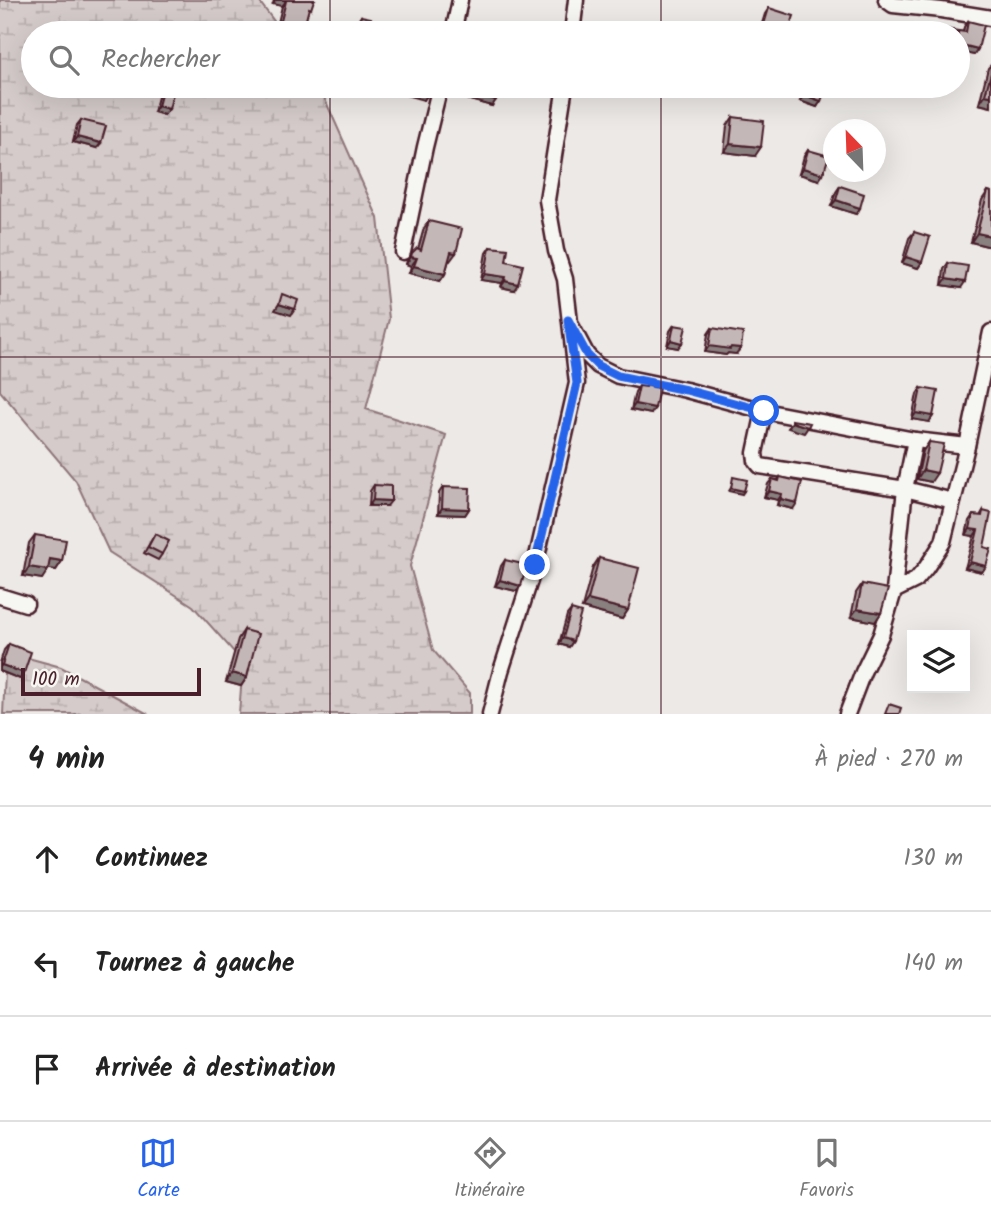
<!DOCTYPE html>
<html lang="fr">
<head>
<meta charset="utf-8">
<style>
  :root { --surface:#fff; --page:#f6f6f6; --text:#222; --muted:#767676; --line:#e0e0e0; --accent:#2563eb }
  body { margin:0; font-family:Kalam,sans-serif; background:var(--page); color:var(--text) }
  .controls { position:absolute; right:21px; bottom:21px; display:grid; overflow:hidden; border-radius:0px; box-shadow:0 7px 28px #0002 }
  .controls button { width:63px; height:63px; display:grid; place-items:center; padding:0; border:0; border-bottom:2px solid var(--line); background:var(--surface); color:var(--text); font:35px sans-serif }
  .compass { position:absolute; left:823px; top:119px; width:63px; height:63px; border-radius:50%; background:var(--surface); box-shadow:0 7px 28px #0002; rotate:337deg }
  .scale { position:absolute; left:21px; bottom:18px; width:180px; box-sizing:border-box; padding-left:7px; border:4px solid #4a1f2b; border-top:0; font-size:19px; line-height:24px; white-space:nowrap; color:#4a1f2b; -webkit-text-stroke:5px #f6f6f2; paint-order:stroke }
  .stop { position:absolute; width:21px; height:21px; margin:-16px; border:5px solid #2563eb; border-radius:50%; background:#fff }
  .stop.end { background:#2563eb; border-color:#fff; box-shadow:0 2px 7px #0008 }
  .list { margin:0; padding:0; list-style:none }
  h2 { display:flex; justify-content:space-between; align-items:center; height:91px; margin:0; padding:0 28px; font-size:30px }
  h2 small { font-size:23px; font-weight:400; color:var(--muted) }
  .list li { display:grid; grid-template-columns:46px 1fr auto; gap:21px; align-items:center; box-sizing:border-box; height:105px; padding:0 28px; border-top:2px solid var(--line) }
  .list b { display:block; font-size:26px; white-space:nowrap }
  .list em { font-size:23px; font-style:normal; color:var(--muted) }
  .icon { flex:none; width:38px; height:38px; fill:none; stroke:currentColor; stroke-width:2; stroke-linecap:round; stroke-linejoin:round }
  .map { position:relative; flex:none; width:991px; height:714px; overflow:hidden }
  .search { position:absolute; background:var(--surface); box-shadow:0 7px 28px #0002; left:21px; right:21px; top:21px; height:77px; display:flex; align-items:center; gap:18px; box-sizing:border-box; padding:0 24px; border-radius:38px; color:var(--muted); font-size:26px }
  .sheet { height:406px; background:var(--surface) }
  nav { display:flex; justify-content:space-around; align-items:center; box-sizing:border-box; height:98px; border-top:2px solid var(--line); background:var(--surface); font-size:19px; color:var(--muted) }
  nav a { display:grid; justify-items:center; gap:4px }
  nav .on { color:var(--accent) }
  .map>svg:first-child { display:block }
</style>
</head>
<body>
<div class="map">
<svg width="991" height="714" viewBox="0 0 991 714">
  <defs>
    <pattern id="wetland-marsh" width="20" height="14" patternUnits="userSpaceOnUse" patternTransform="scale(1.75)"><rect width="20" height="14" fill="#d4cbca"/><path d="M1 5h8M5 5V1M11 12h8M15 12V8" fill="none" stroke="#b8aeae"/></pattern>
  </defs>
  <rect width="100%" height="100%" fill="#ece9e6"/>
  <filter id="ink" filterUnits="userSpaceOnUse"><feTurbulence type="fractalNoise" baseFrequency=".0143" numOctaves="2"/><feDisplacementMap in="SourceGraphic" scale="14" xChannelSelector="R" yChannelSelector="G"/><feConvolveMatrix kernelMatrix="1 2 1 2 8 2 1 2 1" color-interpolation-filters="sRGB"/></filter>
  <g filter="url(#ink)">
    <g fill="url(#wetland-marsh)" stroke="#8f757a" stroke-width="2">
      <path d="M 0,0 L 258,0 L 283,33 L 33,33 L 33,86 L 319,86 L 378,218 L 389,319 L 366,409 L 446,435 L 410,566 L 433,650 L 470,693 L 470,714 L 239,714 L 243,662 L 193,606 L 109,552 L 76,481 L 0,391 Z"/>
      <path d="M 6,652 L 61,667 L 148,714 L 3,714 Z"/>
    </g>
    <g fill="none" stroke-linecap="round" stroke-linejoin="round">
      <g stroke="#4a1f2b" stroke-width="19">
        <g id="street">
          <path d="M 886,0 L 893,5 L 941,10 L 991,18"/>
          <path d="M 453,33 L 460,0"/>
          <path d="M 572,33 L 576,0"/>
          <path d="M 403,252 L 425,147 L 440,86"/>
          <path d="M 572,327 L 587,355 L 598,366 L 618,376 L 686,390 L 764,411 L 915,440 L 967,446"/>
          <path d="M 764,411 L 755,453 L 756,461 L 760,466 L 905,489 L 953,501"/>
          <path d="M 894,591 L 905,489 L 915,440"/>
          <path d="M 0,596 L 26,604"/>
          <path d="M 490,714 L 501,671 L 535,565 L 577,383 L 565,279 L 556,251 L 547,200 L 565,86"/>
          <path d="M 847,714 L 863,672 L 881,635 L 894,591 L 916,580 L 926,568 L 943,542 L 967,446 L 991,332"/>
        </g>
      </g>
      <use href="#street" stroke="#f6f6f2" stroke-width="14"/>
    </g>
    <g fill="#a99d9d" stroke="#4a1f2b" stroke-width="2">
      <path d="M 274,0 L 314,0 L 276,31 L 282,6 L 273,4 Z"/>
      <path d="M 769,8 L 788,33 L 759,33 L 765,14 Z"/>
      <path d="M 361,16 L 368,33 L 354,33 L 357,22 Z"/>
      <path d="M 968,21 L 978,49 L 974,55 L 959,52 L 958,53 L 958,33 L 941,33 L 945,29 L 963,32 L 964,27 Z"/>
      <path d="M 991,65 L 991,107 L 979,104 L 988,68 Z"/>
      <path d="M 462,86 L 517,86 L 513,91 L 499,87 L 492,106 L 459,97 Z"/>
      <path d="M 805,86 L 827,86 L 817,107 L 800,101 Z"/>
      <path d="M 163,87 L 164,115 L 154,112 L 159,93 Z"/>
      <path d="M 733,117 L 755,156 L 724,152 L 727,126 Z"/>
      <path d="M 81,120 L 97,148 L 73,142 L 77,125 Z"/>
      <path d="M 808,150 L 819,180 L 799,174 L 804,156 Z"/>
      <path d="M 840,186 L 860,208 L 856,214 L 831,206 L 836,192 Z"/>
      <path d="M 988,191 L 991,192 L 991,247 L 971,242 L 982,200 Z"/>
      <path d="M 429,221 L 450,261 L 449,260 L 445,274 L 440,281 L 409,273 L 411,266 L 406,264 L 407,261 L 412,253 L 418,249 L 424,228 Z"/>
      <path d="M 914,232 L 922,262 L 918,268 L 902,263 L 909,238 Z"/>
      <path d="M 490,247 L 506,261 L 514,290 L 501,287 L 502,283 L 481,280 L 486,253 Z"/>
      <path d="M 948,263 L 961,288 L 942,285 L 944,269 Z"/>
      <path d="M 674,325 L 678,348 L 667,346 L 670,331 Z"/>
      <path d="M 712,328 L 736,354 L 728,353 L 726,355 L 705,352 L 708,334 Z"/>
      <path d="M 647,385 L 651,414 L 631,410 L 635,392 L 639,386 L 645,387 Z"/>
      <path d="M 921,388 L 933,416 L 929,422 L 912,419 L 917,394 Z"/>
      <path d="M 929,442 L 931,482 L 917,479 L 923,451 Z"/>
      <path d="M 780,477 L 793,509 L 777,505 L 778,500 L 764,497 L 768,484 L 772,479 L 778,480 Z"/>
      <path d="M 374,485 L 387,506 L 369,506 L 370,491 Z"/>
      <path d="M 443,487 L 469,509 L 465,515 L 438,514 L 439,493 Z"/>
      <path d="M 983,511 L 984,547 L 986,566 L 982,572 L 965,568 L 974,536 L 966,535 L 969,521 L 973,515 L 980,516 Z"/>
      <path d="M 155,534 L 162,554 L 158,560 L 144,553 Z"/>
      <path d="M 35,535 L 62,561 L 56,570 L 48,568 L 42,579 L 23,576 L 29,543 Z"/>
      <path d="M 599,558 L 628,610 L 622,619 L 582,608 L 593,567 Z"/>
      <path d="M 505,560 L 516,591 L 495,586 L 501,566 Z"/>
      <path d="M 862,584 L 881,613 L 875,622 L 851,617 L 856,593 Z"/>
      <path d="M 571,610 L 573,641 L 569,647 L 559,644 L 567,615 Z"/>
      <path d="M 244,630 L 247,677 L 241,686 L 226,682 L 238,639 Z"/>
      <path d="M 9,644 L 24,673 L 20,679 L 0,671 L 0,663 L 4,650 Z"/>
    </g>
    <g fill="#898080" stroke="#4a1f2b" stroke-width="2">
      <path d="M 276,0 L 284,0 L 286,1 L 282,6 L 273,4 Z"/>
      <path d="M 280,25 L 303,31 L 302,33 L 285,33 L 276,31 Z"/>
      <path d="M 962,45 L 978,49 L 974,55 L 959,52 L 958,53 L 958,48 Z"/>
      <path d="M 395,86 L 397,86 L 428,94 L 424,100 L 391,91 Z"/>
      <path d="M 498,86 L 517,86 L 513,91 L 497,87 Z"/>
      <path d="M 660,86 L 669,86 L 679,89 L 675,95 L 657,89 Z"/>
      <path d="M 463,91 L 496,100 L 492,106 L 459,97 Z"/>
      <path d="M 804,95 L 821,101 L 817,107 L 800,101 Z"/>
      <path d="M 985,95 L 991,96 L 991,107 L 979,104 Z"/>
      <path d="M 158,106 L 169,109 L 164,115 L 154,112 Z"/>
      <path d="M 77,137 L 101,143 L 97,148 L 73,142 Z"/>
      <path d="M 730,144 L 761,147 L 755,156 L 724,152 Z"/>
      <path d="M 803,168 L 823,174 L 819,180 L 799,174 Z"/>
      <path d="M 836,200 L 860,208 L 856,214 L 831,206 Z"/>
      <path d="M 977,233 L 991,236 L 991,247 L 971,242 Z"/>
      <path d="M 451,252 L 456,253 L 450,261 L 446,259 Z"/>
      <path d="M 411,257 L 417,258 L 411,266 L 406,264 Z"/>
      <path d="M 906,257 L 922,262 L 918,268 L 902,263 Z"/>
      <path d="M 414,266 L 445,274 L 440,281 L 409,273 Z"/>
      <path d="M 485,274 L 506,277 L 502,283 L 481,280 Z"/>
      <path d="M 946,279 L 965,282 L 961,288 L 942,285 Z"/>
      <path d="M 505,281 L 518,284 L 514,290 L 501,287 Z"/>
      <path d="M 279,304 L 295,309 L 291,315 L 275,310 Z"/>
      <path d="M 671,340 L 682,343 L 678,348 L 667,346 Z"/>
      <path d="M 709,346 L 731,347 L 741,348 L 736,354 L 728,353 L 726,355 L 705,352 Z"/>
      <path d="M 635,404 L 655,408 L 651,414 L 631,410 Z"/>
      <path d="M 916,413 L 933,416 L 929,422 L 912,419 Z"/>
      <path d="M 792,422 L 808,427 L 804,433 L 788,428 Z"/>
      <path d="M 923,470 L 937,473 L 931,482 L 917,479 Z"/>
      <path d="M 731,488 L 744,491 L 742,494 L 729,491 Z"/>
      <path d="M 769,491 L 782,494 L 778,500 L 764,497 Z"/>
      <path d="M 781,499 L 797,503 L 793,509 L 777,505 Z"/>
      <path d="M 373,500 L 391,501 L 387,506 L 369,506 Z"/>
      <path d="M 442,508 L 469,509 L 465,515 L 438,514 Z"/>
      <path d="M 970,529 L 978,530 L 974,536 L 966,535 Z"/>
      <path d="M 50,559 L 62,561 L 56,570 L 44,568 Z"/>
      <path d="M 970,562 L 986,566 L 982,572 L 965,568 Z"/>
      <path d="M 29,567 L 48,570 L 42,579 L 23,576 Z"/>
      <path d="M 500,580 L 521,586 L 516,591 L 495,586 Z"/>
      <path d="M 588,600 L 628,610 L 622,619 L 582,608 Z"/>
      <path d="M 857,609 L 881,613 L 875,622 L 851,617 Z"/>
      <path d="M 563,638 L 573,641 L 569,647 L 559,644 Z"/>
      <path d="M 2,665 L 24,673 L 20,679 L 0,671 L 0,667 Z"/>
      <path d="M 232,673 L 247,677 L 241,686 L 226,682 Z"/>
    </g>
    <g fill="#c4b7b7" stroke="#4a1f2b" stroke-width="2">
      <path d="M 284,0 L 314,0 L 311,9 L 309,8 L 303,31 L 280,25 L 286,1 Z"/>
      <path d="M 769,8 L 794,16 L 788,33 L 768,33 L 762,31 Z"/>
      <path d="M 361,16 L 371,18 L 368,33 L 358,31 Z"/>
      <path d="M 968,21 L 984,25 L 978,49 L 962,45 L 961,48 L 958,48 L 958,33 L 944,33 L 945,29 L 966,32 Z"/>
      <path d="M 991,73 L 991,96 L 985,95 Z"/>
      <path d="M 397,86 L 430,86 L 428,94 Z"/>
      <path d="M 464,86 L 500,86 L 496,100 L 463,91 Z"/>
      <path d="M 669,86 L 680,86 L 679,89 Z"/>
      <path d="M 807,86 L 827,86 L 821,101 L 804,95 Z"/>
      <path d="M 163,87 L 174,90 L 169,109 L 158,106 Z"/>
      <path d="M 733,117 L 764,121 L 761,147 L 730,144 Z"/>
      <path d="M 81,120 L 106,126 L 101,143 L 77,137 Z"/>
      <path d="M 808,150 L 829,156 L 823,174 L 803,168 Z"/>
      <path d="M 840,186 L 864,194 L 860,208 L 836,200 Z"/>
      <path d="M 988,191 L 991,192 L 991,236 L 977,233 Z"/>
      <path d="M 429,221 L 462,229 L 456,253 L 451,252 L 445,274 L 414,266 L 417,258 L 411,257 L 412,253 L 417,248 L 421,250 Z"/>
      <path d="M 914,232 L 930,237 L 922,262 L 906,257 Z"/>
      <path d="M 490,247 L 508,249 L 506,261 L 523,265 L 518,284 L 505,281 L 506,277 L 485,274 Z"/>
      <path d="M 948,263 L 968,266 L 965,282 L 946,279 Z"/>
      <path d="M 282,294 L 298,300 L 295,309 L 279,304 Z"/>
      <path d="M 674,325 L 686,327 L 682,343 L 671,340 Z"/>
      <path d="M 712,328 L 743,333 L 741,348 L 731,347 L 730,349 L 709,346 Z"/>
      <path d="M 647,385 L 659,388 L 655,408 L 635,404 L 639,386 L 646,387 Z"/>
      <path d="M 921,388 L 938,391 L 933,416 L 916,413 Z"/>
      <path d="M 792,420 L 810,423 L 808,427 L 792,422 Z"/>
      <path d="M 929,442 L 944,444 L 937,473 L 923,470 Z"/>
      <path d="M 733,477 L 747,480 L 744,491 L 731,488 Z"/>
      <path d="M 780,477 L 802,482 L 797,503 L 781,499 L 782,494 L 769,491 L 772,479 L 779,481 Z"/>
      <path d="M 374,485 L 391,486 L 391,501 L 373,500 Z"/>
      <path d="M 443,487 L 470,488 L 469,509 L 442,508 Z"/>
      <path d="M 983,511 L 991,513 L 984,547 L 991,549 L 986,566 L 970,562 L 978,530 L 970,529 L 973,515 L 982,516 Z"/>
      <path d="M 155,534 L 169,541 L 162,554 L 148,547 Z"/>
      <path d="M 35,535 L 66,540 L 62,561 L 50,559 L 48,570 L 29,567 Z"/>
      <path d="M 599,558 L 639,568 L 628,610 L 588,600 Z"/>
      <path d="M 505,560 L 527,565 L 521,586 L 500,580 Z"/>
      <path d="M 862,584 L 888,589 L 881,613 L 857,609 Z"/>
      <path d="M 571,610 L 581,613 L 573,641 L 563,638 Z"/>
      <path d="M 244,630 L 258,634 L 247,677 L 232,673 Z"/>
      <path d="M 9,644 L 31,652 L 24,673 L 2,665 Z"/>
      <path d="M 889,704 L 901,708 L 899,714 L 885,714 Z"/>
    </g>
  </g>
  <g fill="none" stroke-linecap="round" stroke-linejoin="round" filter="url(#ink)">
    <path stroke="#2563eb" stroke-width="9" d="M 535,565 L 577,383 L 568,320 L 587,355 L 598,366 L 618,376 L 686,390 L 764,411"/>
  </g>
  <path fill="none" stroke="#4a1f2b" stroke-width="2" stroke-opacity="0.55" d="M 330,0 L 330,33M 661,0 L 661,33M 330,86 L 330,714M 661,86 L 661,714M 0,357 L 991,357"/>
</svg>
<div class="controls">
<button><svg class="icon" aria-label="layers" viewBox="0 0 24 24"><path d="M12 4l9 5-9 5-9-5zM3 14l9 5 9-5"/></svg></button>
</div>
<svg class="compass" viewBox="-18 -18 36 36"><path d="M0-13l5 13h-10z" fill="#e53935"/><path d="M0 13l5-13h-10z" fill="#767676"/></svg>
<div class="scale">100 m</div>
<div class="stop" style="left:764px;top:411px"></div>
<div class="stop end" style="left:535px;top:565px"></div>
<div class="search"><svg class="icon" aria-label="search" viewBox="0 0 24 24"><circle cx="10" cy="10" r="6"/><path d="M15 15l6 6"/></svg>Rechercher</div>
</div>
<section class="sheet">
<h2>4 min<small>À pied · 270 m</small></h2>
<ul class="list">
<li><svg class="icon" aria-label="ahead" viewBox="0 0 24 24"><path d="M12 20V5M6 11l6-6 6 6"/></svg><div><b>Continuez</b></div><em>130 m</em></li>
<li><svg class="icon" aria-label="left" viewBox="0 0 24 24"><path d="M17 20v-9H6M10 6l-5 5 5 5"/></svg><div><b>Tournez à gauche</b></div><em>140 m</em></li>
<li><svg class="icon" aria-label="arrive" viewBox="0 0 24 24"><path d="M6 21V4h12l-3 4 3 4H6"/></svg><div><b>Arrivée à destination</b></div></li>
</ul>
</section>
<nav>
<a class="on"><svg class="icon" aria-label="map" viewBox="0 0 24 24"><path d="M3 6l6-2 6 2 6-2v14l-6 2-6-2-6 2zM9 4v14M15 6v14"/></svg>Carte</a>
<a><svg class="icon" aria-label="directions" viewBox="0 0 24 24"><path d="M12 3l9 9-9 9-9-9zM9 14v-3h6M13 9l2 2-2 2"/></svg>Itinéraire</a>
<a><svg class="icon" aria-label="saved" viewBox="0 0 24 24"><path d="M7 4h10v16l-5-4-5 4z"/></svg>Favoris</a>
</nav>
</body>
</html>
